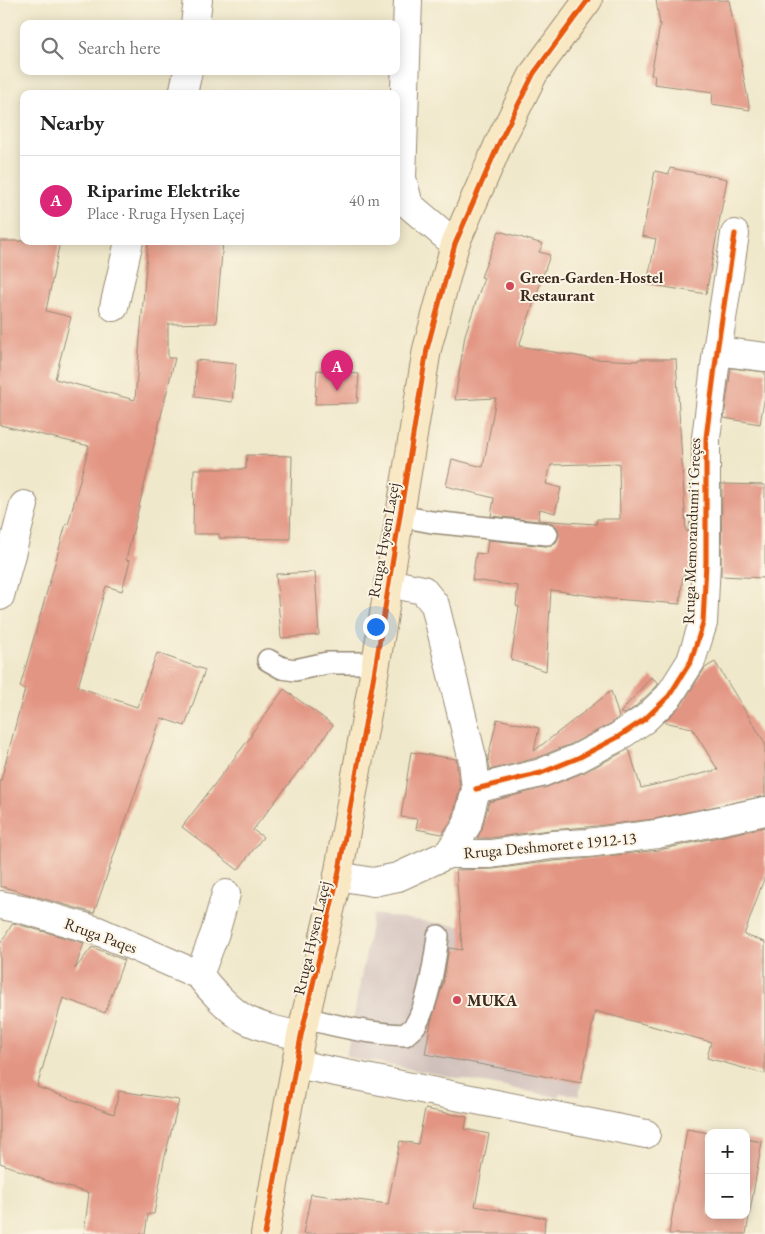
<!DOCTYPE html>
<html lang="en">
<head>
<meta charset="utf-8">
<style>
  :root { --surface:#fff; --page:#f6f6f6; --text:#222; --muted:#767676; --line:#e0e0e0; --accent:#db2777 }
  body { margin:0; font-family:"EB Garamond",serif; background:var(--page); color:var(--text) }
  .controls { position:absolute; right:15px; bottom:15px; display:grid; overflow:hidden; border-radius:10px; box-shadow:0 2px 12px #0003 }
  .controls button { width:45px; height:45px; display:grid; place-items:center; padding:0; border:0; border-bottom:1px solid var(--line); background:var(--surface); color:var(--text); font:25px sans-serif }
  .you { position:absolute; left:375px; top:626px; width:18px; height:18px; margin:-12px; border:4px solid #fff; border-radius:50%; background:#1a73e8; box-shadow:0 0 0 8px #1a73e833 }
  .badge { display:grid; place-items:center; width:32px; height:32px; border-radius:50%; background:var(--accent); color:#fff; font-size:16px; font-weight:700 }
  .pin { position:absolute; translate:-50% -41px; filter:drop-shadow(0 1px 2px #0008) }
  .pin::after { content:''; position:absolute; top:26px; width:18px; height:15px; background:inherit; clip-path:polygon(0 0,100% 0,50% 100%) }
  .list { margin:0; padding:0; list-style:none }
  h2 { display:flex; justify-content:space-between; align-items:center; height:65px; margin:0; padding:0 20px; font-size:21px }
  h2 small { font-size:16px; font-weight:400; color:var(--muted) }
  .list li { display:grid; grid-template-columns:32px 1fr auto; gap:15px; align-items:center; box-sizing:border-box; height:90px; padding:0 20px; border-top:1px solid var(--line) }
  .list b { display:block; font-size:19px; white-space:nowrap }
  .list p { margin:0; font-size:16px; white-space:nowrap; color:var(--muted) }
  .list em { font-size:16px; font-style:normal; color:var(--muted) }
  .icon { flex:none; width:28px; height:28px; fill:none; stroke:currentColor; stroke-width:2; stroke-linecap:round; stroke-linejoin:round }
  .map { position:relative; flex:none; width:765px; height:1234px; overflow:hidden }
  .search { position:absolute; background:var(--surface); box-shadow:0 2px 12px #0003; left:20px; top:20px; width:380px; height:55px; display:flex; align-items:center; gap:12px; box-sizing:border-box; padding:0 18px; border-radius:10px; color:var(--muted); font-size:19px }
  .panel { position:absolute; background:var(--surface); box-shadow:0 2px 12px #0003; left:20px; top:90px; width:380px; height:155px; border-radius:10px }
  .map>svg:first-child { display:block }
</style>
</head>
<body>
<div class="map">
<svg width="765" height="1234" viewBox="0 0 765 1234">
  <rect width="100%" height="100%" fill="#fcf5e5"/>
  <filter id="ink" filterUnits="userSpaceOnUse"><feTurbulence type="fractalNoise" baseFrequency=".02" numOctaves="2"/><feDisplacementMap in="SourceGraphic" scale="10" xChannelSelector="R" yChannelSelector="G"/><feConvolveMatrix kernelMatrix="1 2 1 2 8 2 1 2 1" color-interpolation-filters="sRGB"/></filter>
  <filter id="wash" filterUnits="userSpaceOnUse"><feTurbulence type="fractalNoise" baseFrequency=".0096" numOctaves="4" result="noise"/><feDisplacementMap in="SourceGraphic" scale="20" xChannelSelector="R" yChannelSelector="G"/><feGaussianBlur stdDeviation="1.12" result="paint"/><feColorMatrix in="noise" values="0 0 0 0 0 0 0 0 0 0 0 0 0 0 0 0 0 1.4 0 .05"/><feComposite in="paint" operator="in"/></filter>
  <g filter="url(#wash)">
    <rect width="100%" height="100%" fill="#f0e8cb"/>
    <path fill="#d0c0bc" d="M 373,914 L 566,941 L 589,1042 L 579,1096 L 560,1093 L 558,1097 L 346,1057 Z"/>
    <g id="blocks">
      <g fill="#e39583" fill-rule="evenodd">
        <path d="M 656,0 L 729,0 L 750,110 L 712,104 L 713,92 L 654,84 L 655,75 L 651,75 L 660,25 Z"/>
        <path d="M 670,168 L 727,179 L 706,294 L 647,284 L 656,239 L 642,236 L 655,171 L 669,174 Z"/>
        <path d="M 499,231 L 543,244 L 539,252 L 550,255 L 519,346 L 594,359 L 638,361 L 638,359 L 676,359 L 686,531 L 688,532 L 690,522 L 690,576 L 683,575 L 680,604 L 613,599 L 551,590 L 546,671 L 511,660 L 519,607 L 516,606 L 518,586 L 472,580 L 476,553 L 486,554 L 488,540 L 546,546 L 552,546 L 557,541 L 559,535 L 558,528 L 554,524 L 548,522 L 491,516 L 494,498 L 446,486 L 452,459 L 483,467 L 496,398 L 455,400 L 465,335 L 484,278 L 481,277 ZM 619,463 L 620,519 L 597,519 L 596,524 L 538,520 L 540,509 L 555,513 L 561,488 L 546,484 L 551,465 Z"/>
        <path d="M 0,241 L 60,241 L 46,311 L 71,317 L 55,379 L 135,400 L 148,241 L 223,241 L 216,323 L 168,324 L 168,358 L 175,358 L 126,560 L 130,561 L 122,591 L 106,586 L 78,687 L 137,707 L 157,653 L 205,670 L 185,726 L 161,718 L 94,913 L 0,886 L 0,784 L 25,689 L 20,687 L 66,524 L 68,525 L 89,446 L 0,425 Z"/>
        <path d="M 196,360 L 236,364 L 232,402 L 195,397 Z"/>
        <path d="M 731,368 L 765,372 L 765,395 L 760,424 L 724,418 Z"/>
        <path d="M 317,370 L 359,374 L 357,403 L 315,404 Z"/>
        <path d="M 247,455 L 292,456 L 290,539 L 219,538 L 219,534 L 193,534 L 194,469 L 246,469 Z"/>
        <path d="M 722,484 L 765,485 L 765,578 L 721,576 Z"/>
        <path d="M 315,572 L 319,635 L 281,638 L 276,574 Z"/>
        <path d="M 715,662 L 765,743 L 765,796 L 654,819 L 587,827 L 550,830 L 490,838 L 477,838 L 482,829 L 489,802 L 547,787 L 585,772 L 629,749 L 641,788 L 718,770 L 692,728 L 664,722 L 682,704 L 705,668 Z"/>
        <path d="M 651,677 L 659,683 L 657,686 L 635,707 L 625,714 L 620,713 Z"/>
        <path d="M 284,689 L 333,725 L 301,770 L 300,769 L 253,830 L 263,837 L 238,870 L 182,827 L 252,735 L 251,734 Z"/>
        <path d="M 611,691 L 619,717 L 610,724 L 571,744 L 536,758 L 490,770 L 488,758 L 497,719 L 539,728 L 534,751 Z"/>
        <path d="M 411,752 L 456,759 L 460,788 L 452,819 L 442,834 L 416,829 L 418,819 L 401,817 Z"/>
        <path d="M 765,827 L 765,876 L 744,935 L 765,942 L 765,1074 L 707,1058 L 711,1042 L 595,1011 L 581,1083 L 425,1054 L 431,1022 L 443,984 L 449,948 L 462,950 L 456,870 L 493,869 L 554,861 L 590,858 L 659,850 Z"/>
        <path d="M 13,923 L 84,943 L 75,969 L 92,947 L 124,960 L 105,1013 L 63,998 L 37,1087 L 114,1114 L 119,1091 L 179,1100 L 164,1160 L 154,1214 L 148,1214 L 145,1234 L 84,1234 L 89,1193 L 47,1181 L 0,1163 L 0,944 Z"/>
        <path d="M 425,1109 L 467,1117 L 465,1129 L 489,1134 L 475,1206 L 545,1218 L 544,1234 L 303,1234 L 311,1194 L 388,1204 L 400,1141 L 418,1144 Z"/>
        <path d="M 687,1129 L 709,1133 L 709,1215 L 746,1215 L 746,1139 L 762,1142 L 746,1234 L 669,1234 Z"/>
      </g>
    </g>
  </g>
  <g filter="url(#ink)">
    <use href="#blocks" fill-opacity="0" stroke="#968974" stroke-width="1"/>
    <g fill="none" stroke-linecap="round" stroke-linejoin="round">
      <g stroke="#968974" stroke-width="24">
        <g id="service">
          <path d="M 400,516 L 432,522 L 547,534"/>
          <path d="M 268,660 L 282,668 L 295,670 L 327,663 L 376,663"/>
          <path d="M 306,1018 C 339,1027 371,1034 405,1035 C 409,1031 414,1028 416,1024 C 428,1004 435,960 438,936"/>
        </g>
      </g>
      <g stroke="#968974" stroke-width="30">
        <g id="minor">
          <path d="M 408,0 L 402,178 L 409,205 L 455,244"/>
          <path d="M 195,24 L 198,0"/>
          <path d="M 183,94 L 188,71"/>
          <path d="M 114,307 L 129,241"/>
          <path d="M 717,351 L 765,357"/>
          <path d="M 388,583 L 423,590 L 435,605 L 473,761 L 476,789 L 467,825 L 448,854"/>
          <path d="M 0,596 L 24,505"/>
          <path d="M 476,789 L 541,773 L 578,758 L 618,737 L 645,719 L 669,696 L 691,661 L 703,623 L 706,562 L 706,438 L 717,351 L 735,234"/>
          <path d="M 338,876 L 373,882 L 398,877 L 448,854 L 491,854 L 552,845 L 588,843 L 657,834 L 765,811"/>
          <path d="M 0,905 L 22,909 L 98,931 L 199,975 C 209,988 230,1011 245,1019 C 262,1028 282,1032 301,1036"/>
          <path d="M 199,975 L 215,933 L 226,894"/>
          <path d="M 296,1064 L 646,1134"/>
        </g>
      </g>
      <g stroke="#968974" stroke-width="30">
        <path id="secondary" d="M 265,1234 L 301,1036 L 338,876 L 376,663 L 427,349 L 455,244 L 500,141 L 534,73 L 588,0"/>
      </g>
      <use href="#service" stroke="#fff" stroke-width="21"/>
      <use href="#minor" stroke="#fff" stroke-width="28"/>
      <use href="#secondary" stroke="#f8e8c3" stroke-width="28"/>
      <g stroke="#fcf5e5" stroke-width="8">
        <g id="cycleway">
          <path d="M 476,789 L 541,773 L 578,758 L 618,737 L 645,719 L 669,696 L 691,661 L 703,623 L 706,562 L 706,438 L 717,351 L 735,234"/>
          <path d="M 265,1234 L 301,1036 L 338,876 L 376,663 L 427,349 L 455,244 L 500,141 L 534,73 L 588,0"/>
        </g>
      </g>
      <use href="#cycleway" stroke="#e8590c" stroke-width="5"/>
    </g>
  </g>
  <g fill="#d1495b" stroke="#fcf5e5" stroke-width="2">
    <circle cx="510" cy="286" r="5"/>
    <circle cx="457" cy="1000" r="5"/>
  </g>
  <g text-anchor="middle" stroke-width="4" stroke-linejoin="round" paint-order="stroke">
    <g font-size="16" font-weight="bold" fill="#3b2a1e" stroke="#fcf5e5" text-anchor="start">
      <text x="520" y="283">Green-Garden-Hostel<tspan x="520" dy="18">Restaurant</tspan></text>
      <text x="467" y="1006">MUKA</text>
    </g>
    <g font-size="16" fill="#3b2a1e" stroke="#fcf5e5">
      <text transform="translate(691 531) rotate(-88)" y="6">Rruga Memorandumi i Greçes</text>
      <text transform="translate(383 540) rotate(-80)" y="6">Rruga Hysen Laçej</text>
      <text transform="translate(550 845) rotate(-5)" y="6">Rruga Deshmoret e 1912-13</text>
      <text transform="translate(101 935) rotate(20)" y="6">Rruga Paqes</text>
      <text transform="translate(311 938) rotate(-77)" y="6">Rruga Hysen Laçej</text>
    </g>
  </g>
</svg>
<div class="controls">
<button>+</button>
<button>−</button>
</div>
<div class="you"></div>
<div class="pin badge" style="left:337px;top:391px">A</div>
<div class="search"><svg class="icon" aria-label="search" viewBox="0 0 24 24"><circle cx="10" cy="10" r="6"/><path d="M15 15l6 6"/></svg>Search here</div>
<section class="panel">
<h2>Nearby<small></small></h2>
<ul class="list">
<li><span class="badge">A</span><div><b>Riparime Elektrike</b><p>Place · Rruga Hysen Laçej</p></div><em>40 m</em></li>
</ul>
</section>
</div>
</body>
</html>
